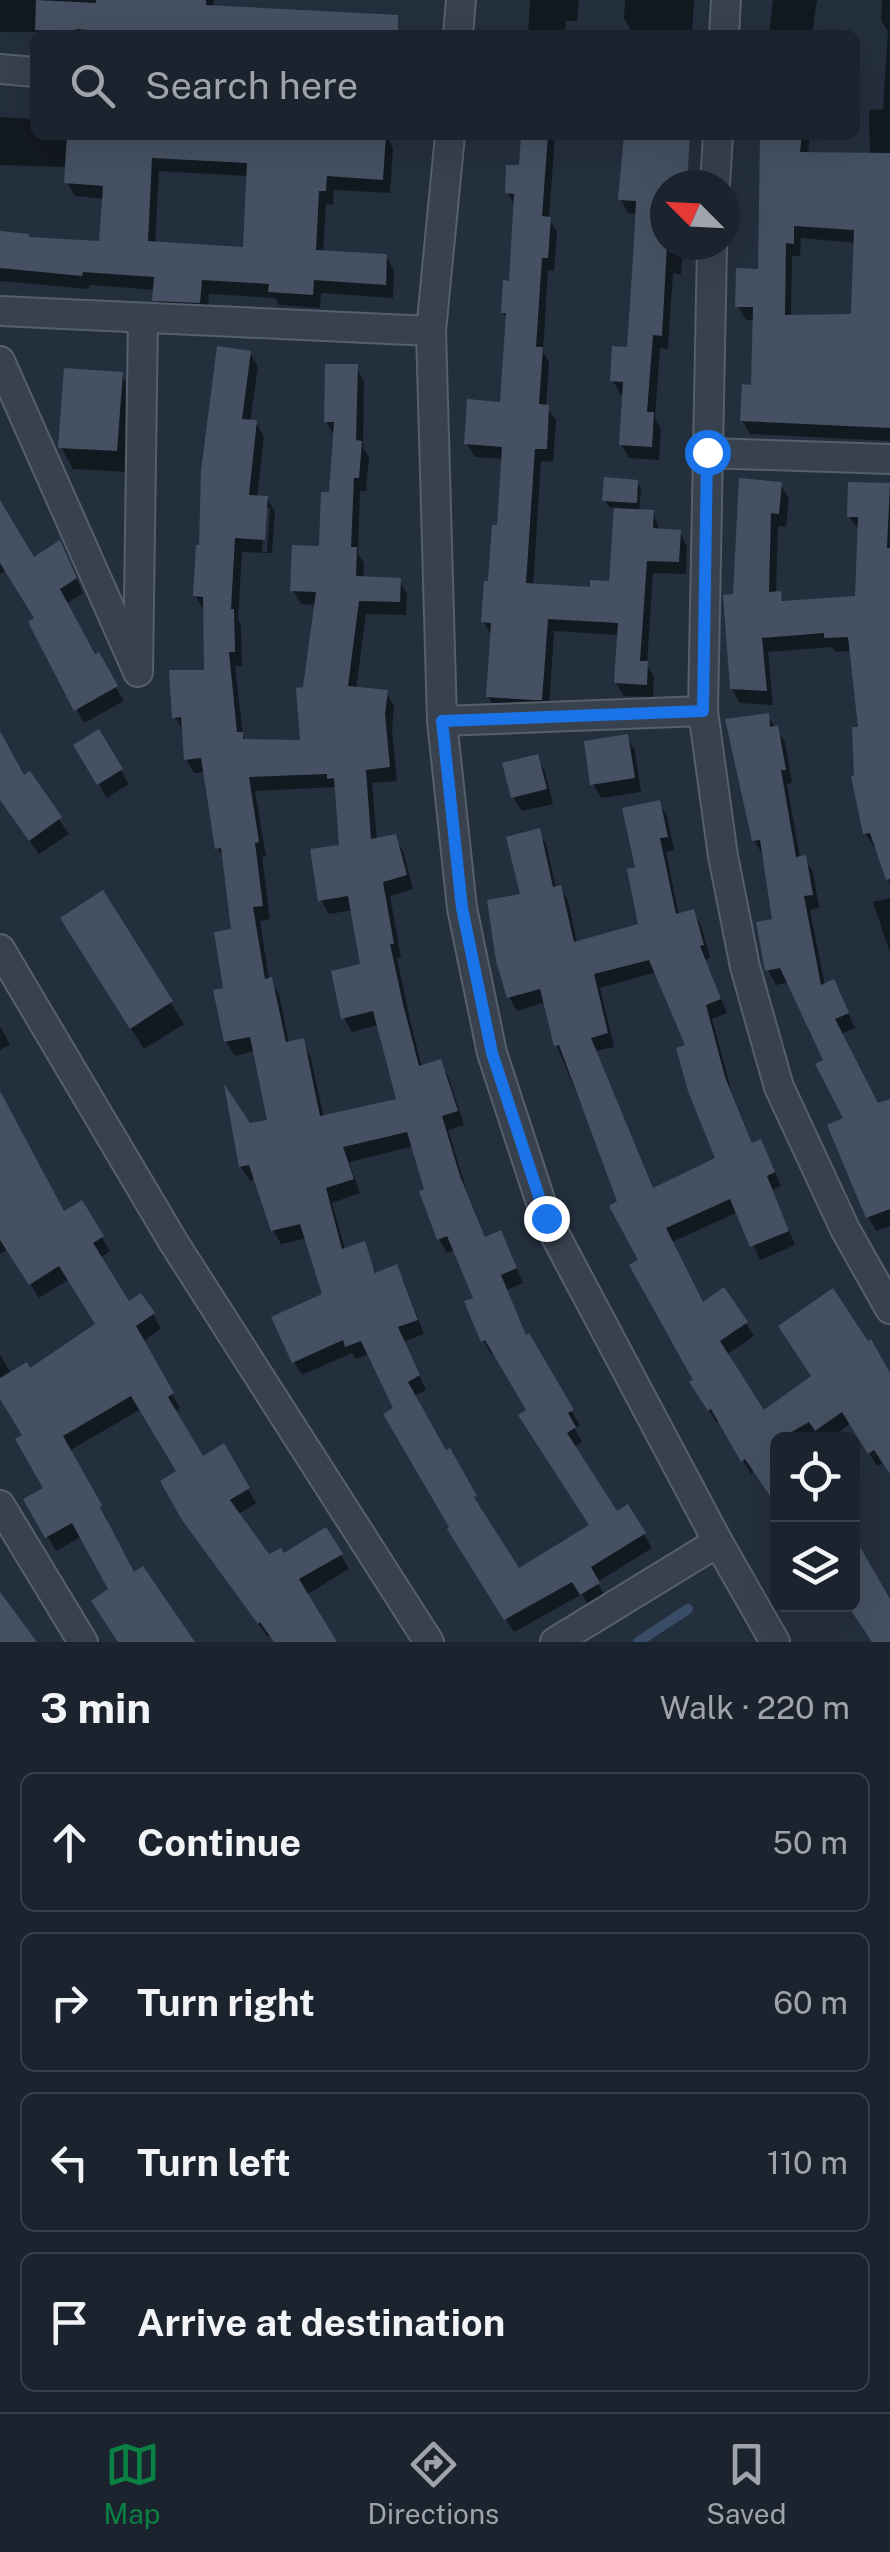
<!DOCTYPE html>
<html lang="en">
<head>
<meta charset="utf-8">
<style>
  :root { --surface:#1b232e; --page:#242b36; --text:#f1f3f6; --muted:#a0a4aa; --line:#39404a; --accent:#0b8043 }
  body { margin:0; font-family:"Public Sans",sans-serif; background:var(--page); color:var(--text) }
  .controls { position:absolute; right:30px; bottom:30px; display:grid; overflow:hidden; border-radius:15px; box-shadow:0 10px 40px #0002 }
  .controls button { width:90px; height:90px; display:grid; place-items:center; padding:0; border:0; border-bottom:2px solid var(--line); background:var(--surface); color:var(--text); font:50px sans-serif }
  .compass { position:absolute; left:650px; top:170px; width:90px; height:90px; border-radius:50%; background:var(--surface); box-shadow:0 10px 40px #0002; rotate:294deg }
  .stop { position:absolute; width:30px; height:30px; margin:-22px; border:8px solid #1a73e8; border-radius:50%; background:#fff }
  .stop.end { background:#1a73e8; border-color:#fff; box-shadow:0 2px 10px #0008 }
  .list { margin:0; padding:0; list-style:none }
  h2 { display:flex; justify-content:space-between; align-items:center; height:130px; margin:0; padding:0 40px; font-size:42px }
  h2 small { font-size:32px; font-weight:400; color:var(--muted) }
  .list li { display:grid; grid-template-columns:65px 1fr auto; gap:30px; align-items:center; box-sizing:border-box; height:140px; margin:0 20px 20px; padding:0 20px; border:2px solid var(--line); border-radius:15px }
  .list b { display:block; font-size:38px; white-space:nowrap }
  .list em { font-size:32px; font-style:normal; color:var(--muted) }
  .icon { flex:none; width:55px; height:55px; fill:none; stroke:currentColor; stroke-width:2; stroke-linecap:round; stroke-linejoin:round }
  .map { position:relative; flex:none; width:890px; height:1642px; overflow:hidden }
  .search { position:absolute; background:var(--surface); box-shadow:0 10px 40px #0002; left:30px; right:30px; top:30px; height:110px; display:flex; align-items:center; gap:25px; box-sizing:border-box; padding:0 35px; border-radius:15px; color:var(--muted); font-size:38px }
  .sheet { height:770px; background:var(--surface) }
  nav { display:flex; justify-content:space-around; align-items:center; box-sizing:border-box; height:140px; border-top:2px solid var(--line); background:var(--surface); font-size:28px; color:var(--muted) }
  nav a { display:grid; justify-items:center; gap:5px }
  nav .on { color:var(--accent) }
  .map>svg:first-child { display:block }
</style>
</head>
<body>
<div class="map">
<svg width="890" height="1642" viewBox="0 0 890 1642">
  <rect width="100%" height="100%" fill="#242f3e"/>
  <g fill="#0007" fill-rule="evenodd">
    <path d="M 0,0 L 214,0 L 213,8 L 394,35 L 0,32 Z"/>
    <path d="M 530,0 L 579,0 L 577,21 L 566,21 L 565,35 L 528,35 Z"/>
    <path d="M 625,0 L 694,0 L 692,35 L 642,35 L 643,32 L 632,32 L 624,18 Z"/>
    <path d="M 773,0 L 817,0 L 812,35 L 769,35 Z"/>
    <path d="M 882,0 L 890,0 L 890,441 L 750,434 L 742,420 L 754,387 L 756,320 L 746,320 L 738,306 L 760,271 L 764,135 L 810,135 L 808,154 L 870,155 L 869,110 L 883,109 L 888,32 L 881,20 ZM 801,238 L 856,243 L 854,316 L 791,317 L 792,256 L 800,256 Z"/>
    <path d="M 0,117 L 35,119 L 35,135 L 386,135 L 393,148 L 390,193 L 334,190 L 333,205 L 326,204 L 323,253 L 386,256 L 394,271 L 393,298 L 321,293 L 320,308 L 279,305 L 275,298 L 209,294 L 207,316 L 163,314 L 155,300 L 155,290 L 90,285 L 89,289 L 0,281 L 0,234 L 29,240 L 102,244 L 105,199 L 75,196 L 67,182 L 68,167 L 0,165 ZM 159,171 L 249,176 L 246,249 L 155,244 Z"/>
    <path d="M 523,135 L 555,135 L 549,219 L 557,232 L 554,271 L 548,270 L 543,352 L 549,362 L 546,407 L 556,420 L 553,462 L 541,461 L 533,586 L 592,590 L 612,584 L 617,508 L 609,507 L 605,501 L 637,482 L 641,489 L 639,511 L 653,512 L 660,531 L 680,533 L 687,546 L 686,574 L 653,573 L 647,665 L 654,677 L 653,697 L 624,696 L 616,683 L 619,635 L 554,631 L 549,712 L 496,710 L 488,697 L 491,635 L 484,622 L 499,528 L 503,459 L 475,457 L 467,444 L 503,404 L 508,321 L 504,313 L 511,283 L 515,206 L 507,192 L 521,168 Z"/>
    <path d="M 626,135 L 674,135 L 694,185 L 665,185 L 665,245 L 683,245 L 681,274 L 673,273 L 668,349 L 660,348 L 655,418 L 661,429 L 659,460 L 629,458 L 621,444 L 624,395 L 621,395 L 613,381 L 630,349 L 638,214 L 628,213 L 620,199 Z"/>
    <path d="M 250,353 L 258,367 L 250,422 L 256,423 L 264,437 L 257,498 L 267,498 L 275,512 L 272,553 L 242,552 L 238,620 L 241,626 L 242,666 L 235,666 L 243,736 L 246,741 L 302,742 L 317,605 L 301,604 L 293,590 L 321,548 L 331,495 L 334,435 L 326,421 L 356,367 L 364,381 L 363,447 L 369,457 L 366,491 L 360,491 L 358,554 L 364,563 L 363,579 L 399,580 L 407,594 L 406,615 L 366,614 L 356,689 L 386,692 L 394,706 L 392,730 L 397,781 L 372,783 L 377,840 L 395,837 L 403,851 L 413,889 L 390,896 L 401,958 L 397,958 L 410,1020 L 422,1068 L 440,1062 L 448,1076 L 464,1125 L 448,1130 L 467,1192 L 486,1239 L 508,1247 L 523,1283 L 507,1290 L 527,1338 L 580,1425 L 574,1428 L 582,1442 L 574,1447 L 617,1514 L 628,1508 L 652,1548 L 597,1582 L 606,1598 L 590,1608 L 582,1594 L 514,1632 L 458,1543 L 370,1354 L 356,1359 L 352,1353 L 302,1375 L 294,1362 L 325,1296 L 307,1238 L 281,1244 L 273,1230 L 256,1179 L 250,1181 L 241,1167 L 229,1095 L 249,1126 L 270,1122 L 255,1051 L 235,1056 L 226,1042 L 216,992 L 226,990 L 233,931 L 225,861 L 218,848 L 206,772 L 194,773 L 186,759 L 183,731 L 175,717 L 206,672 L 203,609 L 195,595 L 201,548 ZM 265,508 L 270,508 L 267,552 L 262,552 ZM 335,787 L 342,847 L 321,900 L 329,914 L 353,910 L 362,966 L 344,1018 L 352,1032 L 379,1025 L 399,1101 L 324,1118 L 310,1055 L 302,1041 L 289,1044 L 279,994 L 269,980 L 260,921 L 270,919 L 262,857 L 266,856 L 255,791 ZM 414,1146 L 427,1191 L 422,1193 L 439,1239 L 447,1253 L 456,1250 L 476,1299 L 483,1340 L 491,1354 L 495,1353 L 530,1411 L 591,1526 L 519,1571 L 414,1396 L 426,1390 L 403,1342 L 424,1334 L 404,1281 L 396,1267 L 377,1275 L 364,1244 L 345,1250 L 332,1203 L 360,1193 L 349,1162 Z"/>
    <path d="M 121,375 L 134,396 L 128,472 L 73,469 L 61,447 Z"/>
    <path d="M 781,485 L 789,499 L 786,527 L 778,526 L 776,594 L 779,593 L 785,603 L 857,599 L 860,531 L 849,517 L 888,485 L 890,488 L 890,884 L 877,847 L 874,847 L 865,833 L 861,729 L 852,651 L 835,652 L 832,647 L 768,652 L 773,705 L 740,703 L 732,689 L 735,597 Z"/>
    <path d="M 0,505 L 33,560 L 67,557 L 83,593 L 66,604 L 124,701 L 84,723 L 31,623 L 37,620 L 7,570 L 0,574 Z"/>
    <path d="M 767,715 L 785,742 L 792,783 L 787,784 L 800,858 L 805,858 L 813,872 L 819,908 L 810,910 L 825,986 L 841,997 L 855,1028 L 841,1034 L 878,1106 L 890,1101 L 890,1226 L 876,1231 L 868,1217 L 846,1120 L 826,1061 L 790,982 L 776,985 L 768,970 L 758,924 L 775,921 L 762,854 L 754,840 Z"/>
    <path d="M 98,733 L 129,784 L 107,798 L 76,746 Z"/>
    <path d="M 0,735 L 24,779 L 29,775 L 69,834 L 39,854 L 0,798 Z"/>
    <path d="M 627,737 L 635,751 L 641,792 L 601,798 L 593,784 Z"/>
    <path d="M 537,757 L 545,772 L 553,804 L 522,811 L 513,797 Z"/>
    <path d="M 659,802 L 667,816 L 674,850 L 666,852 L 679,916 L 693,912 L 701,925 L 710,958 L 705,960 L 727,1013 L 712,1019 L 732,1093 L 753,1145 L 768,1156 L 781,1186 L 772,1190 L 795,1245 L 760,1260 L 738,1212 L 672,1242 L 703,1305 L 746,1323 L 754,1336 L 726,1355 L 763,1413 L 890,1378 L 890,1471 L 884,1462 L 877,1466 L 851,1423 L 829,1440 L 778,1440 L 751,1474 L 720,1421 L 717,1423 L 700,1396 L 557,1046 L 546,1002 L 517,1011 L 509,997 L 523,896 L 538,831 L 546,844 L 556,888 L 560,888 L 568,901 L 577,943 L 641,926 L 638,869 ZM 657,972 L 688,1046 L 719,1159 L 654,1191 L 596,1051 L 614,1047 L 600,988 Z"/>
    <path d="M 103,894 L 184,1024 L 144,1049 L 75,940 Z"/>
    <path d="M 890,898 L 890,953 L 873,902 Z"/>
    <path d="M 0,1026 L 10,1044 L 0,1050 Z"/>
    <path d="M 0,1095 L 64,1214 L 81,1203 L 110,1251 L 100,1258 L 128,1304 L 153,1314 L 161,1329 L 142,1342 L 180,1408 L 174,1412 L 202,1459 L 223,1446 L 256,1503 L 237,1515 L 269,1558 L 341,1555 L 349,1569 L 306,1595 L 334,1642 L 275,1642 L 271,1635 L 268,1637 L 193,1535 L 180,1472 L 141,1409 L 69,1451 L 108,1521 L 106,1522 L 134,1575 L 193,1642 L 120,1642 L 111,1590 L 82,1536 L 56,1551 L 26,1500 L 47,1488 L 25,1436 L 0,1395 L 0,1354 L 11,1374 L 29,1371 L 98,1325 L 69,1279 L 39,1298 L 8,1249 L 0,1254 Z"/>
  </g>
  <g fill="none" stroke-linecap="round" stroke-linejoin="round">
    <path stroke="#394c67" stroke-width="10" d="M 638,1642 L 688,1609"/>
  </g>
  <g fill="#455162" fill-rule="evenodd">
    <path d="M 36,0 L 96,3 L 96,0 L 206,0 L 206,5 L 398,15 L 398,35 L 156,35 L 76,29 L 75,32 L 35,30 Z"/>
    <path d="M 67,135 L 386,135 L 383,180 L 327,176 L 326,191 L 319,191 L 316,250 L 387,254 L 386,285 L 314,280 L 313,295 L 268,292 L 269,284 L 202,280 L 200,303 L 152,301 L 154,277 L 83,272 L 82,276 L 0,268 L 0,231 L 29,234 L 29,237 L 99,241 L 103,186 L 64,183 ZM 152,158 L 247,163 L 243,247 L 148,241 Z"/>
    <path d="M 521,135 L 548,135 L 542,216 L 551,217 L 548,258 L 542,258 L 536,347 L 543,347 L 539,404 L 549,405 L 547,449 L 535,449 L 526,583 L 590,587 L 590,580 L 609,581 L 614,508 L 654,510 L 653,528 L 681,530 L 679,562 L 647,561 L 640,661 L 648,661 L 647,685 L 614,683 L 618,623 L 548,619 L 542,700 L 534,700 L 486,697 L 491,623 L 481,622 L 484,581 L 488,581 L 492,525 L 497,525 L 502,447 L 464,444 L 467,399 L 500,402 L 506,313 L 501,313 L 503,280 L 509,281 L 514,194 L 505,193 L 506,165 L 519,165 Z"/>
    <path d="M 624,135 L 690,135 L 687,185 L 665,185 L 667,245 L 662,336 L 653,335 L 647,412 L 654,412 L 652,447 L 619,445 L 623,382 L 610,381 L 612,346 L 627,347 L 633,258 L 636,201 L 618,200 Z"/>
    <path d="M 760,135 L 802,135 L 800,152 L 890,153 L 890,428 L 740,421 L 742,384 L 751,385 L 753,307 L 735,307 L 736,268 L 758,269 ZM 794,226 L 854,230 L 851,314 L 785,315 L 786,243 L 794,244 Z"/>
    <path d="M 217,346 L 251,351 L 242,419 L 257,420 L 249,495 L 268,496 L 265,540 L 235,538 L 231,609 L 234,609 L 235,652 L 229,652 L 237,732 L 243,732 L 243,739 L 300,740 L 296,688 L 303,687 L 316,592 L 290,591 L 292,545 L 319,546 L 321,492 L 329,492 L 334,422 L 324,422 L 325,364 L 358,364 L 356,440 L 362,441 L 359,478 L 354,478 L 351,547 L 357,547 L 356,576 L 401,578 L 400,602 L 359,601 L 348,686 L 388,690 L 385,714 L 390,767 L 366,770 L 371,839 L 396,834 L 407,875 L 383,882 L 394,944 L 390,944 L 403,1004 L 419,1066 L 441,1059 L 458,1111 L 442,1116 L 460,1176 L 485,1237 L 501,1230 L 517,1268 L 501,1275 L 526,1335 L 529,1333 L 574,1410 L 568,1413 L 576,1427 L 567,1433 L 617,1511 L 628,1504 L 646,1533 L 591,1567 L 600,1583 L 580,1595 L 572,1582 L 504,1620 L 447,1529 L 449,1527 L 383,1414 L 393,1408 L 361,1341 L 345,1347 L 343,1340 L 292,1363 L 271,1317 L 322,1294 L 300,1224 L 271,1231 L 249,1165 L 239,1167 L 224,1084 L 250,1123 L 267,1120 L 250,1037 L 224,1042 L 213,990 L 223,988 L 214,932 L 231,929 L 221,848 L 215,849 L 201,758 L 184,760 L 181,717 L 172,718 L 169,670 L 204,670 L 203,597 L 193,596 L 196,545 L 199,545 L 201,471 ZM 327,774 L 327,779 L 334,778 L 339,845 L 310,849 L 318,901 L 348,896 L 360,964 L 331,971 L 341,1019 L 373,1011 L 396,1099 L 320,1116 L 304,1038 L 286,1042 L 272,977 L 265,979 L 253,907 L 263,906 L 255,843 L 259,842 L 249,777 ZM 407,1132 L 424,1189 L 419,1191 L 437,1240 L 447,1236 L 473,1298 L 464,1301 L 481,1342 L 485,1340 L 526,1410 L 518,1415 L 589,1525 L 519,1568 L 474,1497 L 477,1496 L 450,1448 L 446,1450 L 408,1382 L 420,1375 L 398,1327 L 418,1320 L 397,1264 L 375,1273 L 365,1241 L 342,1249 L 326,1188 L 354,1179 L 343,1147 Z"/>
    <path d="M 64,368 L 123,372 L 117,451 L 58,448 Z"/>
    <path d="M 604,477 L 638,480 L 637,503 L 602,501 Z"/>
    <path d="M 739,478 L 782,482 L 779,514 L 771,513 L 769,592 L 781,591 L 782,601 L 855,596 L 858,517 L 847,517 L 848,482 L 890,483 L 887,548 L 890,548 L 890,879 L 886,880 L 870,833 L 863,834 L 851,776 L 854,776 L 852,727 L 858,727 L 848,637 L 824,638 L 824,633 L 762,638 L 767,691 L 730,689 L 723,595 L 733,594 Z"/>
    <path d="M 0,500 L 34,557 L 60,540 L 77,578 L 60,589 L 95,654 L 99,652 L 118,686 L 74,711 L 28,622 L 34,618 L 0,563 Z"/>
    <path d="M 769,713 L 770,727 L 778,725 L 786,770 L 781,770 L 796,857 L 806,855 L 813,895 L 804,896 L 821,985 L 834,979 L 849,1013 L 835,1019 L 878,1103 L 890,1099 L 890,1209 L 866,1218 L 827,1125 L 843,1118 L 815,1064 L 823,1060 L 780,968 L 765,971 L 756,922 L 772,919 L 760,840 L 752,841 L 725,719 Z"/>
    <path d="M 99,729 L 123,769 L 97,785 L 73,745 Z"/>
    <path d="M 0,731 L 24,775 L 30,771 L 62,817 L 29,841 L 0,800 Z"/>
    <path d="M 628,734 L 635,778 L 590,785 L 584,741 Z"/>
    <path d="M 538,754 L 547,789 L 511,798 L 502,763 Z"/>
    <path d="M 660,800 L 668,837 L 660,838 L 676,914 L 694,909 L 704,945 L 700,946 L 721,999 L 706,1005 L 725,1077 L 752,1143 L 761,1139 L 775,1172 L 767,1176 L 789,1231 L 750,1247 L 730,1199 L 666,1228 L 703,1302 L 724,1287 L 748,1322 L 720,1341 L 764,1410 L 811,1376 L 778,1326 L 833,1288 L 868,1341 L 871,1339 L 890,1373 L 890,1474 L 874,1450 L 868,1454 L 842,1412 L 815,1431 L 809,1422 L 778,1440 L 778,1508 L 745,1459 L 741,1462 L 711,1409 L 708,1411 L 689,1382 L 693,1380 L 629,1265 L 638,1260 L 609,1206 L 617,1201 L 559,1045 L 554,1046 L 540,989 L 507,998 L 496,961 L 487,900 L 520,894 L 506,837 L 540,828 L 553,887 L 561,885 L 574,942 L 638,924 L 627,869 L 635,867 L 622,808 ZM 649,960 L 685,1045 L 676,1048 L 688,1091 L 715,1158 L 653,1188 L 591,1038 L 608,1033 L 594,974 Z"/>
    <path d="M 103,890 L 173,1001 L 130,1029 L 60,918 Z"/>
    <path d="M 0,1091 L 64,1211 L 82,1200 L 104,1236 L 93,1243 L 129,1301 L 141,1293 L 155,1313 L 136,1326 L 174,1393 L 168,1397 L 203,1456 L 224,1443 L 250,1488 L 230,1500 L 269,1554 L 281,1548 L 284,1553 L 326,1527 L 343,1554 L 299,1579 L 337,1642 L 274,1642 L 260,1622 L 258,1624 L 182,1520 L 160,1481 L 176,1471 L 131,1396 L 63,1436 L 102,1505 L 100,1507 L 134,1572 L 143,1566 L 195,1642 L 118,1642 L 91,1601 L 108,1589 L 72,1523 L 45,1538 L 23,1499 L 43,1488 L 15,1439 L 22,1435 L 0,1399 L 0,1378 L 27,1362 L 30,1368 L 95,1324 L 59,1266 L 29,1285 L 0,1240 Z"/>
    <path d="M 852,1533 L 890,1599 L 890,1642 L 872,1642 L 852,1612 Z"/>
    <path d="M 0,1592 L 37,1642 L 0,1642 Z"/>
  </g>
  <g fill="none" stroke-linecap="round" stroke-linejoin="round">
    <g stroke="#565f6c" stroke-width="32">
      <g id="minor">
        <path d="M 458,35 L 461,0"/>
        <path d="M 724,35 L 726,0"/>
        <path d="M 0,69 L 35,72"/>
        <path d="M 450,135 L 431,331 L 442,721 L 462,908 L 492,1053 L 546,1218 L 718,1542 L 775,1642"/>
        <path d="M 715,185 L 718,135"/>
        <path d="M 712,245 L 703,711 L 723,856 L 745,967 L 779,1087 L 845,1229 L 890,1309"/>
        <path d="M 0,311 L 431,331"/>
        <path d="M 0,361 L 138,672 L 143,318"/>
        <path d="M 707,453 L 890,459"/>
        <path d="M 442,721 L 703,711"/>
        <path d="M 0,949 L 174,1243 L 429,1642"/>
        <path d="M 0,1505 L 83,1642"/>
        <path d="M 555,1642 L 718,1542"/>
      </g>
    </g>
    <use href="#minor" stroke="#38414e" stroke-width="28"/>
  </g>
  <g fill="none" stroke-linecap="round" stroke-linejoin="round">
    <path stroke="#1a73e8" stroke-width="12" d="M 546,1218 L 492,1053 L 462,908 L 442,721 L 703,711 L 707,452"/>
  </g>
</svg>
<div class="controls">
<button><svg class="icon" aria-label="locate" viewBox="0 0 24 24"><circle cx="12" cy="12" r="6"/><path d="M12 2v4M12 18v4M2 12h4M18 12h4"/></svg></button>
<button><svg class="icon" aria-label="layers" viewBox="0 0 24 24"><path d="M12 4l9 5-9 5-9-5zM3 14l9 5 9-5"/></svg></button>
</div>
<svg class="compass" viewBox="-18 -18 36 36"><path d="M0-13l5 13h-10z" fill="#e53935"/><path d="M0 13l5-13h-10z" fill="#a0a4aa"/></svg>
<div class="stop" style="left:707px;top:452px"></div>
<div class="stop end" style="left:546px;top:1218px"></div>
<div class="search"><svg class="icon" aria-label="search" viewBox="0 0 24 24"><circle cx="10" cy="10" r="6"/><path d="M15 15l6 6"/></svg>Search here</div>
</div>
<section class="sheet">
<h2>3 min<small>Walk · 220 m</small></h2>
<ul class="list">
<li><svg class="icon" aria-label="ahead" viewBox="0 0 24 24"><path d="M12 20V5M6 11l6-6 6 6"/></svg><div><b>Continue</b></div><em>50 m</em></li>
<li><svg class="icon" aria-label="right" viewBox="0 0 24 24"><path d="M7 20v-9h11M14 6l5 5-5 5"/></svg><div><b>Turn right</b></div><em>60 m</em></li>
<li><svg class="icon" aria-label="left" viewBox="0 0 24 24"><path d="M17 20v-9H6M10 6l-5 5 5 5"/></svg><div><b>Turn left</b></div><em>110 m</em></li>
<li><svg class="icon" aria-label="arrive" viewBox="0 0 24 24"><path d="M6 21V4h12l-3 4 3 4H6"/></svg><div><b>Arrive at destination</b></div></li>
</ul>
</section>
<nav>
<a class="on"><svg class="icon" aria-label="map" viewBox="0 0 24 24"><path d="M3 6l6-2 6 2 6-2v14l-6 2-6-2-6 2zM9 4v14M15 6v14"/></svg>Map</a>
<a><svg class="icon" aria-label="directions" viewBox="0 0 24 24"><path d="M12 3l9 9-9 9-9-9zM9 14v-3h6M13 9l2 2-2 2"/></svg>Directions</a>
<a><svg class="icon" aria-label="saved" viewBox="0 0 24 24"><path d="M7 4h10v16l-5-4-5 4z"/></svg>Saved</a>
</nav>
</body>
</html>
